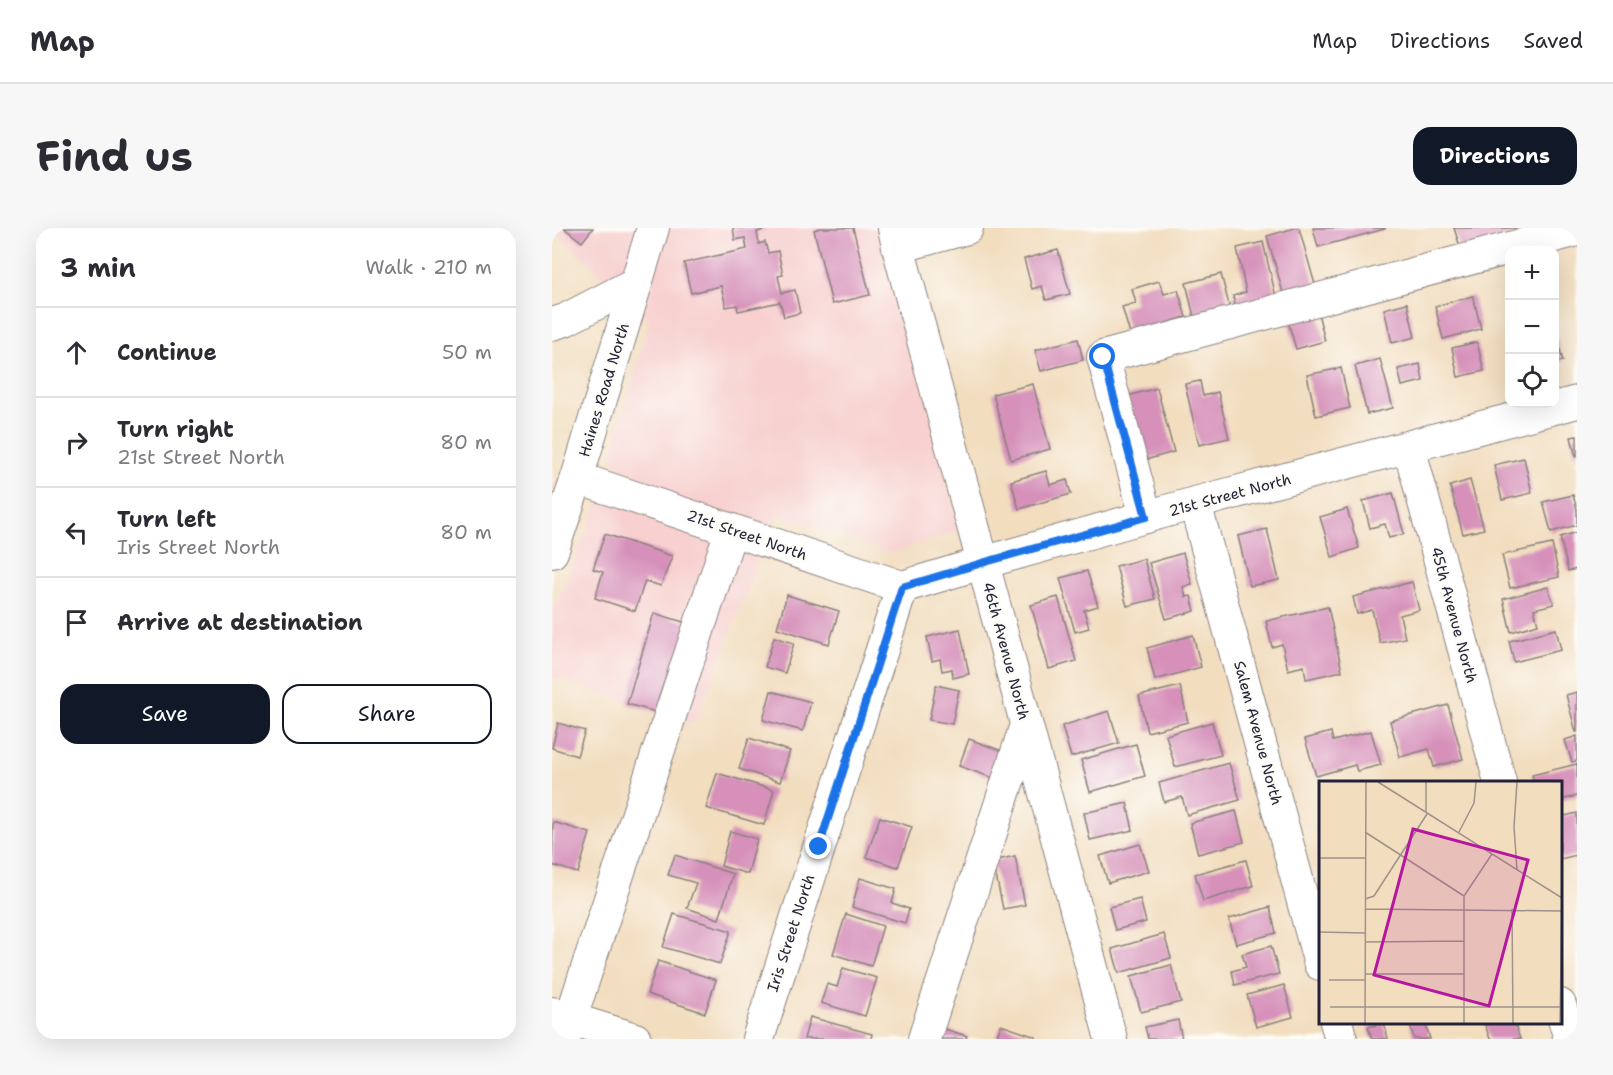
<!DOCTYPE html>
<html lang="en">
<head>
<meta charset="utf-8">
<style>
  :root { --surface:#fff; --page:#f7f7f7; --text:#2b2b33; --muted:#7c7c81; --line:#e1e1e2; --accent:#111827 }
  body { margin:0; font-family:"Shantell Sans",sans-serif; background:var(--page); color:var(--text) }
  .controls { position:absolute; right:18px; top:18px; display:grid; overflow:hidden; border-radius:12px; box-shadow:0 6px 24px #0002 }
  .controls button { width:54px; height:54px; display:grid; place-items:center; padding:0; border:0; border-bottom:2px solid var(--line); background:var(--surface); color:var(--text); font:30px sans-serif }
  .stop { position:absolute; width:18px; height:18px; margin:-14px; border:4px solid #1a73e8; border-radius:50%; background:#fff }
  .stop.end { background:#1a73e8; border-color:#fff; box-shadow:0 2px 6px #0008 }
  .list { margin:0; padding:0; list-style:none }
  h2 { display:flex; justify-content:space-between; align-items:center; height:78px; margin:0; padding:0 24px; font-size:26px }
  h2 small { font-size:20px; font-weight:400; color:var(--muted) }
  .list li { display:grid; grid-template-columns:39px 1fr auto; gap:18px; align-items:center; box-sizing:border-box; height:90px; padding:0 24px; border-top:2px solid var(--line) }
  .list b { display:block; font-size:22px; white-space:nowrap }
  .list p { margin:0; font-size:20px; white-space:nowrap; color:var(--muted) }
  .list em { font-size:20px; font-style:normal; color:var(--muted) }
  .actions { display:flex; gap:12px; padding:18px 24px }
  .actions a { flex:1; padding:14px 0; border:2px solid var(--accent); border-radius:18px; text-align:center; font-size:21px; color:var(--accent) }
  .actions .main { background:var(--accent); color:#fff }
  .icon { flex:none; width:33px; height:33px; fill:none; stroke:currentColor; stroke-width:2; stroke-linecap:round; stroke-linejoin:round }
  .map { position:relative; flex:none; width:1025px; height:811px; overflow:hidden; border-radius:18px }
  header { display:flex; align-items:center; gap:36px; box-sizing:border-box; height:84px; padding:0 30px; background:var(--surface); border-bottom:2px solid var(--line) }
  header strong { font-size:28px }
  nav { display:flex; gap:33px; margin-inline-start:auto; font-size:21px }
  .intro { display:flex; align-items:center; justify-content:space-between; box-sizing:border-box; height:144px; padding:0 36px }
  h1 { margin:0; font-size:42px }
  .button { padding:15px 27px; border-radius:18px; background:var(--accent); color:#fff; font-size:21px; font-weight:700 }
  main { display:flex; gap:36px; padding:0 36px }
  aside { flex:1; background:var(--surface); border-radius:18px; box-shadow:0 6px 24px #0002 }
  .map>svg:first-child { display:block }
</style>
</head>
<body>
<header>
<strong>Map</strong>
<nav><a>Map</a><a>Directions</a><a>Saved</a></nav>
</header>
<div class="intro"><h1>Find us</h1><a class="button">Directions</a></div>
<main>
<aside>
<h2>3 min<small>Walk · 210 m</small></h2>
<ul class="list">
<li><svg class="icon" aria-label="ahead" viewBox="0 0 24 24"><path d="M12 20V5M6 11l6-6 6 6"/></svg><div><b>Continue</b></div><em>50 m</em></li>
<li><svg class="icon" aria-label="right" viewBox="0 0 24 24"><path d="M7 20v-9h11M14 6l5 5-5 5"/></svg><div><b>Turn right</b><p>21st Street North</p></div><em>80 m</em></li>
<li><svg class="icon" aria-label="left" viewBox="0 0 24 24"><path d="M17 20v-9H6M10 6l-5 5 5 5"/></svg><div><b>Turn left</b><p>Iris Street North</p></div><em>80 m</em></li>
<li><svg class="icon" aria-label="arrive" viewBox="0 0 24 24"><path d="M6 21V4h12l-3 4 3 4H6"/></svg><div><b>Arrive at destination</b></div></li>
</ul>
<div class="actions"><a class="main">Save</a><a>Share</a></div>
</aside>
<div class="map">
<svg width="1025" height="811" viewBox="0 0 1025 811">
  <rect width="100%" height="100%" fill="#fdfcf7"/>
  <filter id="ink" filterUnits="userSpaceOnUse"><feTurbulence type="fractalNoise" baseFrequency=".0167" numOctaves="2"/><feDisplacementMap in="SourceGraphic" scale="12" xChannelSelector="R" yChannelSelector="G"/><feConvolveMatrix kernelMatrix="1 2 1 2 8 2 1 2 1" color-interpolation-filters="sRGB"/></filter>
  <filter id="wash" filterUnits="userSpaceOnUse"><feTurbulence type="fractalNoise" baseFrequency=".008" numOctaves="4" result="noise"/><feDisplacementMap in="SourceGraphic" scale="24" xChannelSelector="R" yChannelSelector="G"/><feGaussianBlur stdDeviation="1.35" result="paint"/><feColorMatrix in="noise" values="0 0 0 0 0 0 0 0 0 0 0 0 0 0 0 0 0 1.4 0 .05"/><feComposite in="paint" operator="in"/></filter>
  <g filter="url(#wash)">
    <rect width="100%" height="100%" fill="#f2ddbf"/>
    <g fill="#f7d0cf">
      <path d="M 0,0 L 88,0 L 74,47 L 58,55 Z"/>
      <path d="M 114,0 L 329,0 L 408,302 L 339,325 L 224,286 L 218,302 L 58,248 L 64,232 L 59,230 L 97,92 L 89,83 L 95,62 L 102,58 L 98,53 Z"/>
      <path d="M 48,270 L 209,325 L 143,496 L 0,449 L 0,387 Z"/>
    </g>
    <g id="blocks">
      <g fill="#d690ba">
        <path d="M 12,0 L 41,0 L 30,14 Z"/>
        <path d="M 181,0 L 217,0 L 205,4 L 207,16 L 213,14 L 216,25 L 226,23 L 231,47 L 226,48 L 230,65 L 243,62 L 248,85 L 232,89 L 228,74 L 186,83 L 185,77 L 174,79 L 169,58 L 139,65 L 132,35 L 195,21 L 193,10 L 183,12 Z"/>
        <path d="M 268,0 L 301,0 L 318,67 L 280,76 L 262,2 Z"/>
        <path d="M 743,0 L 747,0 L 764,60 L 732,68 L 715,8 Z"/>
        <path d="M 761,0 L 833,0 L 833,1 L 766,19 Z"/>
        <path d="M 902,0 L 975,0 L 909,22 Z"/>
        <path d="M 711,14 L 725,73 L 684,82 L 681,68 L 694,64 L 685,20 Z"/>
        <path d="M 506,22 L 518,66 L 494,72 L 490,58 L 480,61 L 472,31 Z"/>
        <path d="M 669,46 L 678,81 L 642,89 L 634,55 Z"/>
        <path d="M 607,53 L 612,66 L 626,62 L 634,89 L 578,106 L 570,79 L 584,75 L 580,61 Z"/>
        <path d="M 921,68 L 929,101 L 891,111 L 883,78 Z"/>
        <path d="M 855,75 L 863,109 L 840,115 L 832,81 Z"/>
        <path d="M 765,81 L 773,113 L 744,121 L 735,90 Z"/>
        <path d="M 526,111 L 531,132 L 489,143 L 483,122 Z"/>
        <path d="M 1005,111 L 1011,133 L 1002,135 L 1002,112 Z"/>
        <path d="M 925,114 L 932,143 L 906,149 L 900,120 Z"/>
        <path d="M 828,131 L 841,180 L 815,186 L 803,138 Z"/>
        <path d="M 868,136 L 871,153 L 850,158 L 846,141 Z"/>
        <path d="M 789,140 L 798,180 L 764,188 L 755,147 Z"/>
        <path d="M 648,153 L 651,168 L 666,164 L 677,210 L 647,217 L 633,156 Z"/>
        <path d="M 481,156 L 498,221 L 459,232 L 441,166 Z"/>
        <path d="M 605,160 L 622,224 L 593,232 L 575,168 Z"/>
        <path d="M 1025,208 L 1025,229 L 1024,229 L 1019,209 Z"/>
        <path d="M 972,230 L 980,265 L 950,272 L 942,237 Z"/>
        <path d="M 494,243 L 498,257 L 515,252 L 519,266 L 467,281 L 459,253 Z"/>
        <path d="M 918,252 L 932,301 L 911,306 L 898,258 Z"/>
        <path d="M 841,265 L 852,306 L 837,310 L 833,296 L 818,300 L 811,273 Z"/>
        <path d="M 1021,267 L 1025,281 L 1025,297 L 999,304 L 991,274 Z"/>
        <path d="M 795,281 L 807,320 L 780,329 L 768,289 Z"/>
        <path d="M 715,301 L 727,352 L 698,358 L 686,308 Z"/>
        <path d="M 1025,304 L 1025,341 L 1016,343 L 1008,309 Z"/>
        <path d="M 53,306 L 120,328 L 109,358 L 93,353 L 83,383 L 43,370 L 51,344 L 41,341 Z"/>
        <path d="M 1000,316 L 1007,349 L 958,360 L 950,327 Z"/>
        <path d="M 631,325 L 640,356 L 631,359 L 634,369 L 639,368 L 643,383 L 614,391 L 597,335 Z"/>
        <path d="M 592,331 L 603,371 L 575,378 L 564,338 Z"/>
        <path d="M 535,343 L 546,378 L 532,382 L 537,400 L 523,404 L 508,350 Z"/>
        <path d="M 860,354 L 867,382 L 848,387 L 853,410 L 828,415 L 820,382 L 805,386 L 801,369 Z"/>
        <path d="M 996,359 L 1002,376 L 982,381 L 986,396 L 959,404 L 951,371 Z"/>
        <path d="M 235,367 L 287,383 L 277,416 L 225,400 Z"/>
        <path d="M 506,369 L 524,433 L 497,441 L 479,377 Z"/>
        <path d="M 776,379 L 790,443 L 754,451 L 752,438 L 736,442 L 730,416 L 720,419 L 714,393 Z"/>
        <path d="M 102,385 L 138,396 L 111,486 L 75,476 Z"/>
        <path d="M 408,401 L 417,446 L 401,450 L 400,441 L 390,443 L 388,431 L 380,433 L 375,409 Z"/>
        <path d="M 1004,401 L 1009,422 L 962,434 L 957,413 Z"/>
        <path d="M 641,407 L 649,439 L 603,452 L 595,420 Z"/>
        <path d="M 222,409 L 242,415 L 233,445 L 213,439 Z"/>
        <path d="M 384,457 L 407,462 L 400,496 L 377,492 Z"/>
        <path d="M 628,458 L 636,494 L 595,504 L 587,468 Z"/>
        <path d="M 219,463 L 259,474 L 251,503 L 211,492 Z"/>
        <path d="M 1025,464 L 1025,504 L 1024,504 L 1014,467 Z"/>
        <path d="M 896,477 L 911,531 L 882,539 L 877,521 L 848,529 L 838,493 Z"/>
        <path d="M 557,483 L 567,515 L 519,529 L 510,498 Z"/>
        <path d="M 660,494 L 669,527 L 623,539 L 614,507 Z"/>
        <path d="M 6,495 L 33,503 L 25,528 L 0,520 Z"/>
        <path d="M 819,503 L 829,537 L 805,543 L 803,537 L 764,548 L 753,511 L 779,504 L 781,513 Z"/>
        <path d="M 1025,508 L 1025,533 L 1020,534 L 1013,512 Z"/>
        <path d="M 197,510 L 238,523 L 228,554 L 187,541 Z"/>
        <path d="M 417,511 L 450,523 L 441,550 L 407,538 Z"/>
        <path d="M 584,516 L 593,548 L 538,564 L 529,532 Z"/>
        <path d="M 677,535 L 688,572 L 635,587 L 630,569 L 612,574 L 607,555 Z"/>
        <path d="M 1025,536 L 1025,568 L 1008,572 L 1008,554 L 982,554 L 980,547 Z"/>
        <path d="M 165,545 L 222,562 L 212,597 L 154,580 Z"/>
        <path d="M 575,575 L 581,602 L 538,612 L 532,585 Z"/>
        <path d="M 684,583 L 692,614 L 646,626 L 638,595 Z"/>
        <path d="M 1025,585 L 1025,627 L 1008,631 L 1008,589 Z"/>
        <path d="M 328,589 L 360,599 L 346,639 L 314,629 Z"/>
        <path d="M 1,594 L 38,605 L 26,645 L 0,637 Z"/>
        <path d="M 178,603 L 205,611 L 196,646 L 169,638 Z"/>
        <path d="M 588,616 L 597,643 L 556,655 L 548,628 Z"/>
        <path d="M 123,627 L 181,646 L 167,691 L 135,680 L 144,655 L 116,647 Z"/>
        <path d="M 463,628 L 473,677 L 451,681 L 441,633 Z"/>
        <path d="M 694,632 L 701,658 L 651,673 L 643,646 Z"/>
        <path d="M 308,650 L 344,661 L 340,675 L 357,681 L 353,695 L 300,679 Z"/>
        <path d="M 588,671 L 594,694 L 563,702 L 557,679 Z"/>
        <path d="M 718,679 L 724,705 L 684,716 L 677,691 Z"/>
        <path d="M 122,686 L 179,703 L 168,736 L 111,719 Z"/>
        <path d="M 294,686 L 331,698 L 319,738 L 281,726 Z"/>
        <path d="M 612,706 L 619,730 L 567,745 L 560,721 Z"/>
        <path d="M 719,718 L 727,746 L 683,757 L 680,743 L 694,739 L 690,726 Z"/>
        <path d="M 106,733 L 164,752 L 153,785 L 95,766 Z"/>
        <path d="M 619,737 L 629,774 L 589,784 L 579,748 Z"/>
        <path d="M 291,740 L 325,750 L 313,788 L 269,775 L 275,756 L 285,759 Z"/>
        <path d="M 732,757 L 741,789 L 704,799 L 695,767 Z"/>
        <path d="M 258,789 L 320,806 L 319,811 L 252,811 Z"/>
        <path d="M 626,792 L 630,811 L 596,811 L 593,799 Z"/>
        <path d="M 857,794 L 873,794 L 878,811 L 862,811 Z"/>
        <path d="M 932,794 L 962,794 L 968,811 L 938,811 Z"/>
        <path d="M 832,795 L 836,811 L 820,811 L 816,799 Z"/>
        <path d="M 380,797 L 415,808 L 414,811 L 376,811 Z"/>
        <path d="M 449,797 L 484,809 L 484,811 L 444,811 Z"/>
      </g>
    </g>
  </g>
  <g filter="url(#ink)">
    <use href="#blocks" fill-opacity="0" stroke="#8a807d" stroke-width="1.5"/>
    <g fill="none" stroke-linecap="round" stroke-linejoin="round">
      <g stroke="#8a807d" stroke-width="34">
        <g id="minor">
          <path d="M 342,0 L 346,19 L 559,811"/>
          <path d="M 346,19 L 415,0"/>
          <path d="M 0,96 L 13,92 L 84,55"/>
          <path d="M 857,219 L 948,554"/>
          <path d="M 25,250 L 350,359 L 430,335 L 643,275 L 1025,174"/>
          <path d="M 643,275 L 768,736"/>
          <path d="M 594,289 L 551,129 L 1025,2"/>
          <path d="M 0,324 L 25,250 L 101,0"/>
          <path d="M 1008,777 L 1018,811"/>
          <path d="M 0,785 L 83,811"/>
          <path d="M 784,794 L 789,811"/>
          <path d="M 12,811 L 179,302"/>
          <path d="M 206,811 L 350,359"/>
          <path d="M 372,811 L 474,497"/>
        </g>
      </g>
      <use href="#minor" stroke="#fff" stroke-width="32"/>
    </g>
  </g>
  <g fill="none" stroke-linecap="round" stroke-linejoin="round" filter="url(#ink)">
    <path stroke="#1a73e8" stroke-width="8" d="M 267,619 L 350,359 L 430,335 L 594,289 L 551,129"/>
  </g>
  <g text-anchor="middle" stroke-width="5" stroke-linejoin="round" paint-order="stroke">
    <g font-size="15" fill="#22223b" stroke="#fdfcf7">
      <text transform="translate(52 162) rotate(-73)" y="5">Haines Road North</text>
      <text transform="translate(678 267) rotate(-15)" y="5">21st Street North</text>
      <text transform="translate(195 307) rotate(19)" y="5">21st Street North</text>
      <text transform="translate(902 387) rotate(75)" y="5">45th Avenue North</text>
      <text transform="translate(454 423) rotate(75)" y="5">46th Avenue North</text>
      <text transform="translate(706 505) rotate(75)" y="5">Salem Avenue North</text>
      <text transform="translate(239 705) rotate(-72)" y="5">Iris Street North</text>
    </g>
  </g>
  <g transform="translate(767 553)">
    <rect width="243" height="243" fill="#f2ddbf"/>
    <path fill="none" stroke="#9f928a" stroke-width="1.5" d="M 59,1 L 243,117M 107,32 L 107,1M 46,51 L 145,115M 140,51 L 155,22 L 157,1M 0,77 L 46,77M 198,89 L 195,46 L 198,1M 46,118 L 55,115 L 108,33M 46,128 L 243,130M 193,128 L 194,242M 0,151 L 46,152M 46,161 L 145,160M 46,193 L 145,193M 10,199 L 46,199M 11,226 L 241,226M 46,242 L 47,1M 145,242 L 145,115 L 173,73M 241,242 L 243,115"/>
    <path fill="#b5179e" fill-opacity="0.15" stroke="#b5179e" stroke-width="3" d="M 94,48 L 209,79 L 170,225 L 55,194 Z"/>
    <rect width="243" height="243" fill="none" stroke="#22223b" stroke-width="3"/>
  </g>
</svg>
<div class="controls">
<button>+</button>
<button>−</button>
<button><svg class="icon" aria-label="locate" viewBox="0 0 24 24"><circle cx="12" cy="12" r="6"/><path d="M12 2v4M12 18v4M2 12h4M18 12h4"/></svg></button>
</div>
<div class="stop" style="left:551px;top:129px"></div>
<div class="stop end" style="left:267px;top:619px"></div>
</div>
</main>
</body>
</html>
